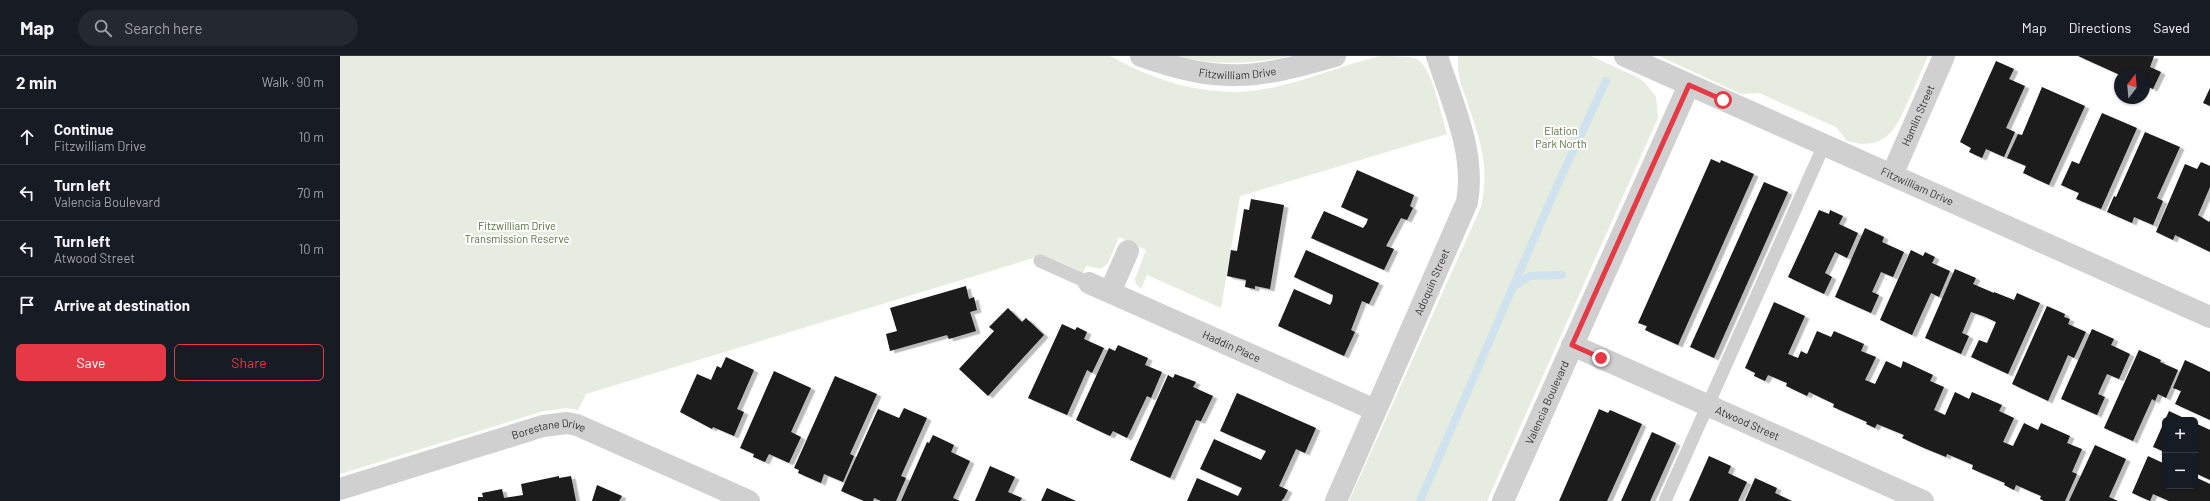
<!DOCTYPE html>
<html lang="en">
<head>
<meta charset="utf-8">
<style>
  :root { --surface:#171b24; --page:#242831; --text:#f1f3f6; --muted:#9ea1a6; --line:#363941; --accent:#e63946 }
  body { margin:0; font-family:Barlow,sans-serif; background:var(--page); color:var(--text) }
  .controls { position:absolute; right:12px; bottom:12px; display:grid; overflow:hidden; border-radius:6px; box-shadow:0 1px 3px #0004 }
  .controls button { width:36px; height:36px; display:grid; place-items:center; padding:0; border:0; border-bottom:1px solid var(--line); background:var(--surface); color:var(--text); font:20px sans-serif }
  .compass { position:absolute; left:1774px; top:12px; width:36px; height:36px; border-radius:50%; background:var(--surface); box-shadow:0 1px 3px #0004; rotate:16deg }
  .stop { position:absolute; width:12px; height:12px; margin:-9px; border:3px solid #e63946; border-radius:50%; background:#fff }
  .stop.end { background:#e63946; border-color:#fff; box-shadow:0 1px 4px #0008 }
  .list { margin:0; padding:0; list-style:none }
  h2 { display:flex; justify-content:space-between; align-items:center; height:52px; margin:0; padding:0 16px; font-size:17px }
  h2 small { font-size:13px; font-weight:400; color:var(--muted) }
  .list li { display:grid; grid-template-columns:26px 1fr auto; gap:12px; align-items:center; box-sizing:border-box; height:56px; padding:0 16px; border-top:1px solid var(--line) }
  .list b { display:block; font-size:15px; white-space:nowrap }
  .list p { margin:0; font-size:13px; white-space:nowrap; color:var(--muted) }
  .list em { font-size:13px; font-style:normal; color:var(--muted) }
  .actions { display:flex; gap:8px; padding:12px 16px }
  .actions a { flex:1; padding:9px 0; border:1px solid var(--accent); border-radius:6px; text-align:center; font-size:14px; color:var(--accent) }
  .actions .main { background:var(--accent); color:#fff }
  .icon { flex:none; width:22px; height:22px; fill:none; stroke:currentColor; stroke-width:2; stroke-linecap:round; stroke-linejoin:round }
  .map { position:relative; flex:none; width:1870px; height:445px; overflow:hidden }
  header { display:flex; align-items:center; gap:24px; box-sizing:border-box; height:56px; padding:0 20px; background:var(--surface); border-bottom:1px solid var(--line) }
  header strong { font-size:19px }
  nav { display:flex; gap:22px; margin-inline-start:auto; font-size:14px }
  .search { width:280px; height:36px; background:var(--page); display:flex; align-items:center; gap:10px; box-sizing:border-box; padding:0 14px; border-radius:22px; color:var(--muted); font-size:15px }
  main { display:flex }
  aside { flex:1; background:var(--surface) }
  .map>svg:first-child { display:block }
</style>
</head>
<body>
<header>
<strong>Map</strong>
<div class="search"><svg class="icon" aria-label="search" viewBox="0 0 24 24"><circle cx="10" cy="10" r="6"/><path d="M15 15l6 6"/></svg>Search here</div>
<nav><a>Map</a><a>Directions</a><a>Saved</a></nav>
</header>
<main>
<aside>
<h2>2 min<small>Walk · 90 m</small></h2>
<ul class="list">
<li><svg class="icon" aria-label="ahead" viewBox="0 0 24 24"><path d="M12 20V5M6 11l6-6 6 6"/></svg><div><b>Continue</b><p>Fitzwilliam Drive</p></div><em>10 m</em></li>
<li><svg class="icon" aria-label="left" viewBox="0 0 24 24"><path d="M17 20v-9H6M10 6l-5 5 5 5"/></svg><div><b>Turn left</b><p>Valencia Boulevard</p></div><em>70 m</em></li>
<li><svg class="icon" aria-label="left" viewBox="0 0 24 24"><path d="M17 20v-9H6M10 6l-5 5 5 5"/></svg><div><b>Turn left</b><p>Atwood Street</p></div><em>10 m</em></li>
<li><svg class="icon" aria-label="arrive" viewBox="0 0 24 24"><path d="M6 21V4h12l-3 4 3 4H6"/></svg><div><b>Arrive at destination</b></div></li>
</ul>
<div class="actions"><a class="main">Save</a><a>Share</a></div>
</aside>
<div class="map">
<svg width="1870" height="445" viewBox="0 0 1870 445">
  <defs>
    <filter id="shadow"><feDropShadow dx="4.5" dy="2.5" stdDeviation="0" flood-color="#0004"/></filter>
  </defs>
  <rect width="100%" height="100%" fill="#fff"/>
  <g fill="#e6ecdf">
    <path d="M 0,0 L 770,0 C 810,22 850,36 897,36 C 947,35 992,11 1041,0 C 1050,0 1069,0 1077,3 C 1093,13 1101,59 1107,78 L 900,140 L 881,252 L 807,219 L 801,233 L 796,228 L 795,223 L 806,194 L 779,181 L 768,207 L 761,213 L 746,210 L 742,219 L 700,200 L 246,338 L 238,354 L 227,352 L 204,355 L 0,418 Z"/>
    <path d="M 837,0 L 949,0 C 911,8 874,10 837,0 Z"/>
    <path d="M 1118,0 L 1251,0 L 1299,22 L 1306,28 L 1316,41 L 1318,62 L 1147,445 L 1009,445 L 1141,151 C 1150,107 1140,86 1127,45 C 1122,30 1116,16 1118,0 Z"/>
    <path d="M 1319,0 L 1588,0 C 1582,14 1576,28 1569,43 C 1556,73 1546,96 1507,85 L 1496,71 L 1419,37 L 1401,38 Z"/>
  </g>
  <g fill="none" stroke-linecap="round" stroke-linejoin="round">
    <g stroke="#cfe2ee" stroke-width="8">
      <path d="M 1176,229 L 1190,220 L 1222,219"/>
      <path d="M 1080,445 L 1220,123 L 1266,25"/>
    </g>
  </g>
  <g fill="#1a1a1a" filter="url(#shadow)">
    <path d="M 1738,0 L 1814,0 L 1810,11 L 1821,16 L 1813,33 L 1804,29 L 1804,18 L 1780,19 Z"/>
    <path d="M 1656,5 L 1674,13 L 1669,23 L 1685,30 L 1666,72 L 1675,76 L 1664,101 L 1646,93 L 1642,102 L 1629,96 L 1631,92 L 1620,86 Z"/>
    <path d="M 1702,31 L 1745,50 L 1709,129 L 1683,117 L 1686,110 L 1667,102 L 1678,78 L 1682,79 Z"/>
    <path d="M 1870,32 L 1870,50 L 1863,47 Z"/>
    <path d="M 1762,57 L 1797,72 L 1761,153 L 1736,143 L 1739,137 L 1721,129 L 1732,105 L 1739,108 Z"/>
    <path d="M 1805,76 L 1840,91 L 1817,142 L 1823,145 L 1813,169 L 1794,161 L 1792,167 L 1767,156 L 1774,140 L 1776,141 Z"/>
    <path d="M 1371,103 L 1380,107 L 1381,104 L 1414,118 L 1338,289 L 1305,274 L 1307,270 L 1298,267 Z"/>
    <path d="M 1861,106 L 1870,110 L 1870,131 L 1858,159 L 1869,166 L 1870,164 L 1870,196 L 1835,179 L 1833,184 L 1816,176 L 1845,108 L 1857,113 Z"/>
    <path d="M 1017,114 L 1074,139 L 1070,150 L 1073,152 L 1067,164 L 1061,162 L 1046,190 L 1054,193 L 1044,214 L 971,182 L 984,155 L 1023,172 L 1026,168 L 1028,163 L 1001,151 Z"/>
    <path d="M 1424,126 L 1448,136 L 1374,302 L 1350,291 Z"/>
    <path d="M 911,143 L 944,149 L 930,233 L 915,230 L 915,233 L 905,231 L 906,224 L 887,220 L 891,194 L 897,195 L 904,153 L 909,154 Z"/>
    <path d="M 1479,154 L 1489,158 L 1490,154 L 1503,160 L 1499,168 L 1518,177 L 1507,202 L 1495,196 L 1485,217 L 1492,221 L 1484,238 L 1448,221 Z"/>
    <path d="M 1525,172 L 1544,181 L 1542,186 L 1564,196 L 1553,221 L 1541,216 L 1532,236 L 1539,239 L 1531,257 L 1495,241 Z"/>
    <path d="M 966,194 L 1039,227 L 1029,248 L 1022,245 L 1011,274 L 1015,276 L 1004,300 L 938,270 L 954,233 L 990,249 L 992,245 L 993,239 L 954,221 Z"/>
    <path d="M 1571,194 L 1583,200 L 1585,196 L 1595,201 L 1592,207 L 1610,215 L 1599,241 L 1591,237 L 1572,279 L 1540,264 Z"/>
    <path d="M 1615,213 L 1636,222 L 1633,228 L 1654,237 L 1654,236 L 1674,244 L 1677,237 L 1700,247 L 1668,318 L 1631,301 L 1639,284 L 1647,287 L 1656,266 L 1643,260 L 1631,256 L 1622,277 L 1629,280 L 1621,298 L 1585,282 Z"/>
    <path d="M 626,230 L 629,243 L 634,241 L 637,254 L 630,256 L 636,275 L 609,283 L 607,279 L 550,295 L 546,278 L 557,275 L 550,252 Z"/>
    <path d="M 1434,246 L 1465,260 L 1448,298 L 1458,302 L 1461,295 L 1467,298 L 1477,275 L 1491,281 L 1494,275 L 1524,288 L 1521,295 L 1536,301 L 1525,324 L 1535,328 L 1546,305 L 1561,312 L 1563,305 L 1593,319 L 1590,325 L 1604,331 L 1594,354 L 1605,359 L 1615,336 L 1629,343 L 1632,336 L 1662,349 L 1659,355 L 1674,362 L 1663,386 L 1673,390 L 1684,367 L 1698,374 L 1701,367 L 1730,380 L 1727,387 L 1742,393 L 1732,416 L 1737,418 L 1725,445 L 1704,445 L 1700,443 L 1701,440 L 1676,429 L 1674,434 L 1664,429 L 1665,427 L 1632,413 L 1633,409 L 1607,398 L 1606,401 L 1584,392 L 1562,382 L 1564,379 L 1537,368 L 1535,372 L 1526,368 L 1527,366 L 1493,351 L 1494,348 L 1469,336 L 1467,340 L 1446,330 L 1447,327 L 1428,319 L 1425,325 L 1414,320 L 1415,317 L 1405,312 Z"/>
    <path d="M 1707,250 L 1725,258 L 1724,261 L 1730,263 L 1728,268 L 1746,276 L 1734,302 L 1728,299 L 1708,345 L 1672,328 Z"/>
    <path d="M 668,252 L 682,266 L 686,262 L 704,279 L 648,340 L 619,313 L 654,275 L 649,271 Z"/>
    <path d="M 722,268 L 735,274 L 737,271 L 747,276 L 744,283 L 764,292 L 752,317 L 747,314 L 727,359 L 688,342 Z"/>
    <path d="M 1752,273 L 1774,283 L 1771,289 L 1790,298 L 1779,323 L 1767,318 L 1758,338 L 1765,341 L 1757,359 L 1721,343 Z"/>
    <path d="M 778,289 L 808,302 L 805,309 L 822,316 L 811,342 L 807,340 L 787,382 L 773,375 L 770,380 L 736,364 L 769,292 L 775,295 Z"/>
    <path d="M 1799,294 L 1821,304 L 1820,306 L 1838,314 L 1826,342 L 1818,338 L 1815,345 L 1812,343 L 1793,385 L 1764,372 Z"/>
    <path d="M 386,301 L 414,314 L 397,353 L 404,356 L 394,380 L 373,371 L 372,373 L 340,356 L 357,318 L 371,324 L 377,310 L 381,312 Z"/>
    <path d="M 1845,304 L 1870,316 L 1870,364 L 1835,348 L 1841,335 L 1833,332 Z"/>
    <path d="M 434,315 L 471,332 L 451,376 L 461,381 L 449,407 L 429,398 L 425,406 L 413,401 L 414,398 L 400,392 Z"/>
    <path d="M 835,318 L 856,326 L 853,331 L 873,340 L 861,365 L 856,364 L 830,422 L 790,404 L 828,319 L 833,322 Z"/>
    <path d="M 495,320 L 537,338 L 510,398 L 514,400 L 503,426 L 484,418 L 481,427 L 458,417 L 459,414 L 454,412 Z"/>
    <path d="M 897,337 L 976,372 L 965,397 L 956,393 L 939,430 L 948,434 L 944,442 L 941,445 L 847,445 L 857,422 L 898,440 L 902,432 L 860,413 L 874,383 L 921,404 L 926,395 L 880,375 Z"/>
    <path d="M 564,352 L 587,362 L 561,420 L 566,422 L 556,445 L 541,445 L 534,442 L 533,445 L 524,445 L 501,435 L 538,353 L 559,362 Z"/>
    <path d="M 1259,353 L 1268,357 L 1270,354 L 1302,368 L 1267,445 L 1219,445 Z"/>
    <path d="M 1829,355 L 1848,364 L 1825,364 Z"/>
    <path d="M 1825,364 L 1825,396 L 1813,391 Z"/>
    <path d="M 1855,367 L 1870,374 L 1870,424 L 1855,417 Z"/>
    <path d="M 1312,376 L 1336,387 L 1310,445 L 1281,445 Z"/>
    <path d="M 593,379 L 614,389 L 611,396 L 630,405 L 613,442 L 620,445 L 561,445 L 587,386 L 589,387 Z"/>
    <path d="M 1755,389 L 1786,403 L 1769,441 L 1778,445 L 1729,445 Z"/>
    <path d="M 1369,400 L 1391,410 L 1388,417 L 1407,426 L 1398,445 L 1349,445 Z"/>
    <path d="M 1808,400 L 1825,408 L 1825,430 L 1855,430 L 1855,421 L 1870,428 L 1870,445 L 1829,445 L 1813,438 L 1810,445 L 1792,437 Z"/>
    <path d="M 650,410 L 675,421 L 668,436 L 682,442 L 680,445 L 635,445 Z"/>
    <path d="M 219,420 L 219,422 L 231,420 L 236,445 L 138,445 L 138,441 L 143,441 L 142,437 L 162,433 L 164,442 L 183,439 L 181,428 Z"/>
    <path d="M 1415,422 L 1437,432 L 1435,437 L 1452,445 L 1405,445 Z"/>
    <path d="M 257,429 L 282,440 L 279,445 L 252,445 Z"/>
    <path d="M 707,432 L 736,445 L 701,445 Z"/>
  </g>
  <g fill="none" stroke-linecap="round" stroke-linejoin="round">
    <g stroke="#d0d0d0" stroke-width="13">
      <path d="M 700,205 L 749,227"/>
      <path d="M 1325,445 L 1484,89"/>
    </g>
    <g stroke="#d0d0d0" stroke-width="22">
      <path id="s1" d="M 801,0 C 880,28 915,23 995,0"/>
      <path id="s2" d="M 1285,0 L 1870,261"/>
      <path id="s3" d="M 1552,119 L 1604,0"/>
      <path id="s4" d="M 749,227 L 1035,354"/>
      <path d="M 770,236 L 788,195"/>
      <path id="s5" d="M 1232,289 L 1583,445"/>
      <path id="s6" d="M 0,433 L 203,370 L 227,367 L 237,369 L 409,445"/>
      <path id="s7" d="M 996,445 L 1127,146 C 1136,96 1112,47 1097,0"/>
      <path id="s8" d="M 1163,445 L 1349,29"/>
    </g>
  </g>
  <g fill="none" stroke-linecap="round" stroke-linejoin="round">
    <path stroke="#e63946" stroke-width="5" d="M 1261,302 L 1232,289 L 1349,29 L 1383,44"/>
  </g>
  <g text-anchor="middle" stroke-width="4" stroke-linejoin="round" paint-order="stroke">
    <g font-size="11" fill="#333" stroke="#fff">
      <text dy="4" stroke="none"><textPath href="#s1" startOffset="99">Fitzwilliam Drive</textPath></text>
      <text dy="4" stroke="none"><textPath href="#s3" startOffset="65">Hamlin Street</textPath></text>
      <text dy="4" stroke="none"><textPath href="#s2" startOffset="320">Fitzwilliam Drive</textPath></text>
      <text dy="4" stroke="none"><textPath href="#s7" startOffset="239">Adoquin Street</textPath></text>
      <text dy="4" stroke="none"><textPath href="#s4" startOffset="156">Haddin Place</textPath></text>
      <text dy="4" stroke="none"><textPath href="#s8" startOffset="108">Valencia Boulevard</textPath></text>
      <text dy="4" stroke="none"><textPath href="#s5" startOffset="192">Atwood Street</textPath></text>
      <text dy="4" stroke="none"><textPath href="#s6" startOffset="218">Borestane Drive</textPath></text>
    </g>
    <g font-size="11" fill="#56703f" stroke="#fff">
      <text x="1221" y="79">Elation<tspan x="1221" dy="13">Park North</tspan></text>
      <text x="177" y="174">Fitzwilliam Drive<tspan x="177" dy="13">Transmission Reserve</tspan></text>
    </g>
  </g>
</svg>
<div class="controls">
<button>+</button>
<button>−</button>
</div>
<svg class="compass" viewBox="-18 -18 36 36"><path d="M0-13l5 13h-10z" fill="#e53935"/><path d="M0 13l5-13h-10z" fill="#9ea1a6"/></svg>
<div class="stop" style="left:1383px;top:44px"></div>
<div class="stop end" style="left:1261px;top:302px"></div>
</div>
</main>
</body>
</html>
